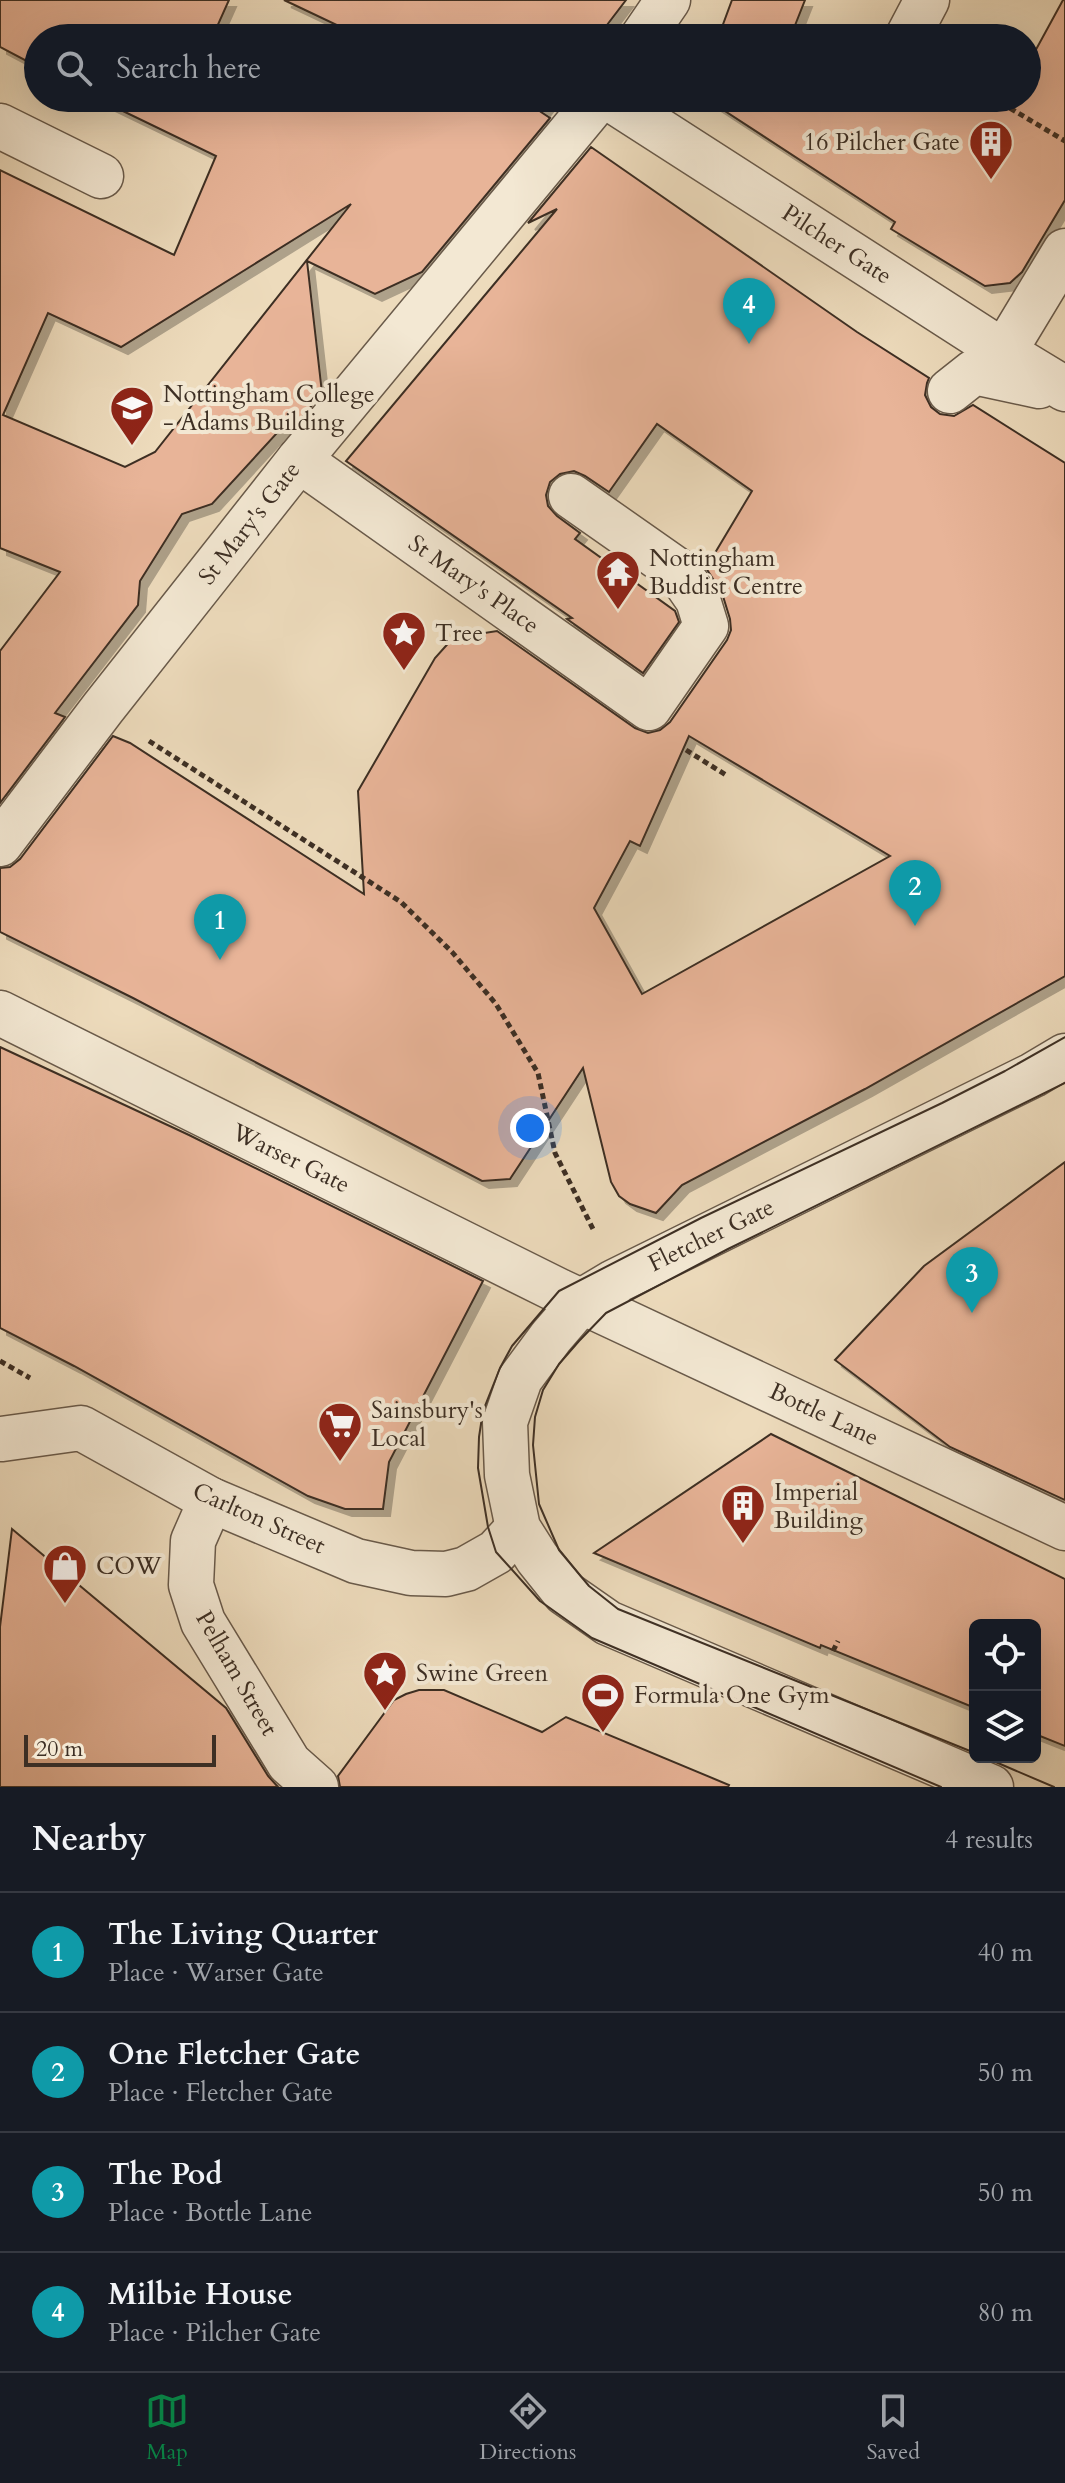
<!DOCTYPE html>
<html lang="en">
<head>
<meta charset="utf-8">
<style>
  :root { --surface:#171b24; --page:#242831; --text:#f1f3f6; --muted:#9ea1a6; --line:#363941; --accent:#0b8043 }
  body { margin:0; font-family:Cardo,serif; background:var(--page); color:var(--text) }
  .controls { position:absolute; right:24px; bottom:24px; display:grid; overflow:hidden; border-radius:12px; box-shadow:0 8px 32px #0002 }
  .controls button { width:72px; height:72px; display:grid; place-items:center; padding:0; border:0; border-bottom:2px solid var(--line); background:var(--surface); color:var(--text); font:40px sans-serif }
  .scale { position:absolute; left:24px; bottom:20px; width:192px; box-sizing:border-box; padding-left:8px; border:4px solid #3d2f24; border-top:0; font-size:22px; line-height:28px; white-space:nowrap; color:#3d2f24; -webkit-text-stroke:6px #f3e8d3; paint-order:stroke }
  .you { position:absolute; left:530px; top:1128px; width:28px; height:28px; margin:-20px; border:6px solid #fff; border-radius:50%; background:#1a73e8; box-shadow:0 0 0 12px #1a73e833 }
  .badge { display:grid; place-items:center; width:52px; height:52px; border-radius:50%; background:var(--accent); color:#fff; font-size:26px; font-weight:700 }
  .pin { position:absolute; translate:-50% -66px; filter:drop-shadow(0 2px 4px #0008) }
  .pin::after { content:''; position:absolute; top:42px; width:28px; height:24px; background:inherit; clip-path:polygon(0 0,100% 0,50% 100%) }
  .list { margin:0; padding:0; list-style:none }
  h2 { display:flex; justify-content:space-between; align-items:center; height:104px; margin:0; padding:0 32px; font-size:34px }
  h2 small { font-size:26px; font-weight:400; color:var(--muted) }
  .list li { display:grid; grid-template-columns:52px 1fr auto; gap:24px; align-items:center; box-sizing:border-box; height:120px; padding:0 32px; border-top:2px solid var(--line) }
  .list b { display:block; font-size:30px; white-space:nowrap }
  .list p { margin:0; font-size:26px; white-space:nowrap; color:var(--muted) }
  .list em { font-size:26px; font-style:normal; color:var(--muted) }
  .icon { flex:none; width:44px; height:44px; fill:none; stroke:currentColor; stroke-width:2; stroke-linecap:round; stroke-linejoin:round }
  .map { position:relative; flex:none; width:1065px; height:1787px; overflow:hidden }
  .search { position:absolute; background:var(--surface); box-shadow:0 8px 32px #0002; left:24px; right:24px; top:24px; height:88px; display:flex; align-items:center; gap:20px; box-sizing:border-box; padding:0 28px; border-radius:44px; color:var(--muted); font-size:30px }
  .sheet { height:584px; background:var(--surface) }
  nav { display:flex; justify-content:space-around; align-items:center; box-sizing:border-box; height:112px; border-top:2px solid var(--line); background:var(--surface); font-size:22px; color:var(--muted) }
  nav a { display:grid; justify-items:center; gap:4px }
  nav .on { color:var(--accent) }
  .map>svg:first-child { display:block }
</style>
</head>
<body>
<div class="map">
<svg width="1065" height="1787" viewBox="0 0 1065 1787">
  <defs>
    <filter id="shadow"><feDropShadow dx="7" dy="7" stdDeviation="0" flood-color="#0004"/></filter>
  </defs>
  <rect width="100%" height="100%" fill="#eddbbc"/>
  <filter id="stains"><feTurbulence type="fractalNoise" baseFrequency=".0025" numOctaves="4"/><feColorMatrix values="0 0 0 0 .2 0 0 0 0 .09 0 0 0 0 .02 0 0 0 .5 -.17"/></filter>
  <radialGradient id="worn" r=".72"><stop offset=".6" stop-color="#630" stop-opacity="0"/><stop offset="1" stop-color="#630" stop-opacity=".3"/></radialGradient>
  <g fill="#e8b498" stroke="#3d2f24" stroke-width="2" fill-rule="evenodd" filter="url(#shadow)">
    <path d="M 0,0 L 229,0 L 212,38 L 38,38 L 38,67 L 0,47 Z"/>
    <path d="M 284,0 L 626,0 L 597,38 L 364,38 Z"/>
    <path d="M 732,0 L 805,0 L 790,38 L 718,38 Z"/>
    <path d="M 1063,0 L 1065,0 L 1065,200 L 1022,272 L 1010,283 L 985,286 L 891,229 L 895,222 L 705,98 L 1027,98 L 1027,66 Z"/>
    <path d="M 96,98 L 551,98 L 541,112 L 550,118 L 422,272 L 375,294 L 307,261 L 322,393 L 294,427 L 287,422 L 212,504 L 182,514 L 140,581 L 138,605 L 55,713 L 65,717 L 0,803 L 0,651 L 60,572 L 0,548 L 0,170 L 174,255 L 216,156 ZM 351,204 L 155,452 L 125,467 L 3,415 L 48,313 L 121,347 Z"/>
    <path d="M 591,147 L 857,332 L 929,378 L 927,383 L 925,395 L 931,407 L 940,414 L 954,416 L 973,405 L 1065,463 L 1065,976 L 865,1089 L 682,1185 L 656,1213 L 630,1204 L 619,1196 L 611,1182 L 583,1068 L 510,1179 L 482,1181 L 133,998 L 0,932 L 0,868 L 10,867 L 20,859 L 113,736 L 130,743 L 364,894 L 358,791 L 435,658 L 453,638 L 497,631 L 635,728 L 648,733 L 660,730 L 670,722 L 727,640 L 731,630 L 730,619 L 722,593 L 706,568 L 752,491 L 657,424 L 609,492 L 585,476 L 574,471 L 560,474 L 550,482 L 546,495 L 548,506 L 557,516 L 580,533 L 575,539 L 675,611 L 679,622 L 643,673 L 567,619 L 572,618 L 346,461 L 557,209 L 528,223 ZM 689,736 L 890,856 L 642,994 L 594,908 L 630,841 L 640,846 Z"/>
    <path d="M 0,1047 L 189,1135 L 483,1281 L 389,1462 L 383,1509 L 345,1509 L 308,1496 L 74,1366 L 0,1328 Z"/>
    <path d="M 1065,1162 L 1065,1500 L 950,1447 L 835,1360 L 924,1266 Z"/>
    <path d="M 771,1434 L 1065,1579 L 1065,1746 L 1035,1734 L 1035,1625 L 975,1625 L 975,1708 L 821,1645 L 820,1648 L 594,1553 Z"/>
    <path d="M 12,1529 L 226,1708 L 268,1776 L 278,1787 L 0,1787 L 0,1627 Z"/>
    <path d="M 419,1690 L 444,1690 L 542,1732 L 566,1717 L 729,1785 L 728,1787 L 340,1787 L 338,1776 L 394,1700 L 406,1694 Z"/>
  </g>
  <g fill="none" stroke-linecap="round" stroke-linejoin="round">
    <g stroke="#695a4a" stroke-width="47">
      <g id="minor">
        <path d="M 642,38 L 668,0"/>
        <path d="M 907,38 L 927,0"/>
        <path d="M 609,98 L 1004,352 L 1065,389"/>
        <path d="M 0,126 L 101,176"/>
        <path d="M 1004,352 L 1065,251"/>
        <path d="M 950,391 L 974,372 L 1039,386"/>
        <path d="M 299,460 L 649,708 L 706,626 L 698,600 L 678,571 L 571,496"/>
        <path d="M 0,844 L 103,708 L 299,460 L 599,98"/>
        <path d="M 0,1013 L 559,1291 L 1065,1528"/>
        <path d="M 2,1439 L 81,1428 L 211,1500 L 356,1561 L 411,1573 L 446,1574 L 466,1569 L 496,1552 L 518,1528"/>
        <path d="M 211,1500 L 193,1541 L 191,1585 L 203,1622 L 289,1763 L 316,1787"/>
        <path d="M 991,1787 L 608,1623 L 565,1593 L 537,1558 L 518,1528 L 507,1475 L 505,1422 L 520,1379 L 551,1337 L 582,1301 L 614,1282 L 1033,1075 L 1065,1056"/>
      </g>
    </g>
    <g stroke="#3d2f24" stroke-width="5" stroke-dasharray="6 4" stroke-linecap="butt">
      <path d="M 993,98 L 1065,141"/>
      <path d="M 149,741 L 401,902 L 452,952 L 496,1004 L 538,1073 L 555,1153 L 593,1229"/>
      <path d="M 686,750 L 726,775"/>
      <path d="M 0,1361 L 30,1378"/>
      <path d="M 833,1651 L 838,1641"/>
    </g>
    <use href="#minor" stroke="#f3e8d3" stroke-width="44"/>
    <g stroke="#3d2f24" stroke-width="2">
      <path d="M 975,1753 L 618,1609 L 589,1586 L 559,1550 L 539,1504 L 533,1445 L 535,1417 L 543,1390 L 559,1364 L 579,1341 L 606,1313 L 728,1249 L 1065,1083"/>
      <path d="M 984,1757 L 1054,1787"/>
      <path d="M 941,1787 L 592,1638 L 540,1601 L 496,1552 L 488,1527 L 478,1468 L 479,1437 L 483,1411 L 500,1368 L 512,1346 L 559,1291 L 701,1218 L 942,1103 L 1005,1071 L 1065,1037"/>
    </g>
  </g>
  <defs>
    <g id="building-pin" transform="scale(2.3)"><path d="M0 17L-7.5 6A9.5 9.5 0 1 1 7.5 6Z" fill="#8f2418" stroke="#f3e8d3"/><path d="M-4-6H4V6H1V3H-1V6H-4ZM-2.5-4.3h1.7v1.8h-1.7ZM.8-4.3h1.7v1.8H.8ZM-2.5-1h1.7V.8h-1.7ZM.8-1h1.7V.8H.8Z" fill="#fff"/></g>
    <g id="university-pin" transform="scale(2.3)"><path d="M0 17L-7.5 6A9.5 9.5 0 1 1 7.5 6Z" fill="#8f2418" stroke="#f3e8d3"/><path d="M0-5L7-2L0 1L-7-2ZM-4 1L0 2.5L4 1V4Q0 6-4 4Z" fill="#fff"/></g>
    <g id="temple-pin" transform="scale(2.3)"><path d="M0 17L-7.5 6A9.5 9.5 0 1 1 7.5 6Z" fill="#8f2418" stroke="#f3e8d3"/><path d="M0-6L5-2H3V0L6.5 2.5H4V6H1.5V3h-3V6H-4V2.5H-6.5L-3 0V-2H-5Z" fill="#fff"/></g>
    <g id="sight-pin" transform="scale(2.3)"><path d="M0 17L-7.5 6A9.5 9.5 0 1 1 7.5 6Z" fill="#8f2418" stroke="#f3e8d3"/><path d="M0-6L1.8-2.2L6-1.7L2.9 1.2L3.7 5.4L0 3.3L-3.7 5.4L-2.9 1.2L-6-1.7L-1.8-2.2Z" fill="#fff"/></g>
    <g id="supermarket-pin" transform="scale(2.3)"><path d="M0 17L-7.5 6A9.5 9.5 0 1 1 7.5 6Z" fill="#8f2418" stroke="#f3e8d3"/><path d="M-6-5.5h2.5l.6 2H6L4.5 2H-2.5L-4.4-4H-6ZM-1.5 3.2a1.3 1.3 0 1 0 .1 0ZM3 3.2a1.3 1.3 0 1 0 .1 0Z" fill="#fff"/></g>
    <g id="shop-pin" transform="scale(2.3)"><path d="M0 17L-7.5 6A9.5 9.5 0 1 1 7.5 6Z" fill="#8f2418" stroke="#f3e8d3"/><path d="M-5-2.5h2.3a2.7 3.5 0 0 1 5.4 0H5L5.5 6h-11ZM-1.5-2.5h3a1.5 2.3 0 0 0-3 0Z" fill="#fff"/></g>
    <g id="stadium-pin" transform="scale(2.3)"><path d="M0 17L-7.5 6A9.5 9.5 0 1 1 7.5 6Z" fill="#8f2418" stroke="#f3e8d3"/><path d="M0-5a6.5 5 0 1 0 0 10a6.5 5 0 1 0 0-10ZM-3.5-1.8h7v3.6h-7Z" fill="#fff"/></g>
  </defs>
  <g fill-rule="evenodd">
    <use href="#building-pin" x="991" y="142"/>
    <use href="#university-pin" x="132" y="408"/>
    <use href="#temple-pin" x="618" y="572"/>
    <use href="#sight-pin" x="404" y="633"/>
    <use href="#supermarket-pin" x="340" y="1424"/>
    <use href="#building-pin" x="743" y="1506"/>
    <use href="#shop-pin" x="65" y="1566"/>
    <use href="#sight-pin" x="385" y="1673"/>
    <use href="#stadium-pin" x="603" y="1695"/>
  </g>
  <g text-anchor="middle" stroke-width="8" stroke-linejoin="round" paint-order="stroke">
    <g font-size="24" fill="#3d2f24" stroke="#f3e8d3" text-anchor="start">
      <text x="960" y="150" text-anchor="end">16 Pilcher Gate</text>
      <text x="163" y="402">Nottingham College<tspan x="163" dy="28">- Adams Building</tspan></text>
      <text x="649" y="566">Nottingham<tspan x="649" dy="28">Buddist Centre</tspan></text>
      <text x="435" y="641">Tree</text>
      <text x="371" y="1418">Sainsbury's<tspan x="371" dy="28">Local</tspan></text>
      <text x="774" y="1500">Imperial<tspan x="774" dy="28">Building</tspan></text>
      <text x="96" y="1574">COW</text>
      <text x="416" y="1681">Swine Green</text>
      <text x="634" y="1703">Formula One Gym</text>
    </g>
    <g font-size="24" fill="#3d2f24" stroke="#f3e8d3">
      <text transform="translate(837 244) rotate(33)" y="8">Pilcher Gate</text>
      <text transform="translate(249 523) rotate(-52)" y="8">St Mary's Gate</text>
      <text transform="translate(474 584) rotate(35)" y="8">St Mary's Place</text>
      <text transform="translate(291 1158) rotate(26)" y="8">Warser Gate</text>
      <text transform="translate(711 1235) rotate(-26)" y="8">Fletcher Gate</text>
      <text transform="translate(824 1414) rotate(25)" y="8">Bottle Lane</text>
      <text transform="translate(259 1518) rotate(24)" y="8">Carlton Street</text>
      <text transform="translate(237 1673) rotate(60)" y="8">Pelham Street</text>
    </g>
  </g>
  <rect width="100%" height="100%" filter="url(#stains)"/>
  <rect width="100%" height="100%" fill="url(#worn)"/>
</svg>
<div class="controls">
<button><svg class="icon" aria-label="locate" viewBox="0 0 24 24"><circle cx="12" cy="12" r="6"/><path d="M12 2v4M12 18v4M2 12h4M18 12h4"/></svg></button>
<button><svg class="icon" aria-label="layers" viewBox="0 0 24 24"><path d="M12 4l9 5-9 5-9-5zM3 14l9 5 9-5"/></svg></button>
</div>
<div class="scale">20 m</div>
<div class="you"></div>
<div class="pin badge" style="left:220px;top:960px;background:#0f9aa8">1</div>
<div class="pin badge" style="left:915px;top:926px;background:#0f9aa8">2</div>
<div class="pin badge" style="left:972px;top:1313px;background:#0f9aa8">3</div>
<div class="pin badge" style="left:749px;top:344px;background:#0f9aa8">4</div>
<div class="search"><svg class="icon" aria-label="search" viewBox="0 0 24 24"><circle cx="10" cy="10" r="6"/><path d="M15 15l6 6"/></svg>Search here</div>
</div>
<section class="sheet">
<h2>Nearby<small>4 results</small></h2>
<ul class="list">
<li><span class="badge" style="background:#0f9aa8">1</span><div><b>The Living Quarter</b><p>Place · Warser Gate</p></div><em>40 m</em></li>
<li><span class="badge" style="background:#0f9aa8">2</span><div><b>One Fletcher Gate</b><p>Place · Fletcher Gate</p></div><em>50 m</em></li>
<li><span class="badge" style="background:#0f9aa8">3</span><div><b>The Pod</b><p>Place · Bottle Lane</p></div><em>50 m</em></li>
<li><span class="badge" style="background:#0f9aa8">4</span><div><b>Milbie House</b><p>Place · Pilcher Gate</p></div><em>80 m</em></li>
</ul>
</section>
<nav>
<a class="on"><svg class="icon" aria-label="map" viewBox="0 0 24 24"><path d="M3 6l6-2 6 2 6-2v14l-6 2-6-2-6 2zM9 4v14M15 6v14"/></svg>Map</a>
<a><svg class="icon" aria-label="directions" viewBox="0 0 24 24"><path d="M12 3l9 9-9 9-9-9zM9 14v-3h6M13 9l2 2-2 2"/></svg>Directions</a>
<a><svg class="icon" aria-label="saved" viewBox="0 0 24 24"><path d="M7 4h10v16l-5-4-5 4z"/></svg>Saved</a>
</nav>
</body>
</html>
